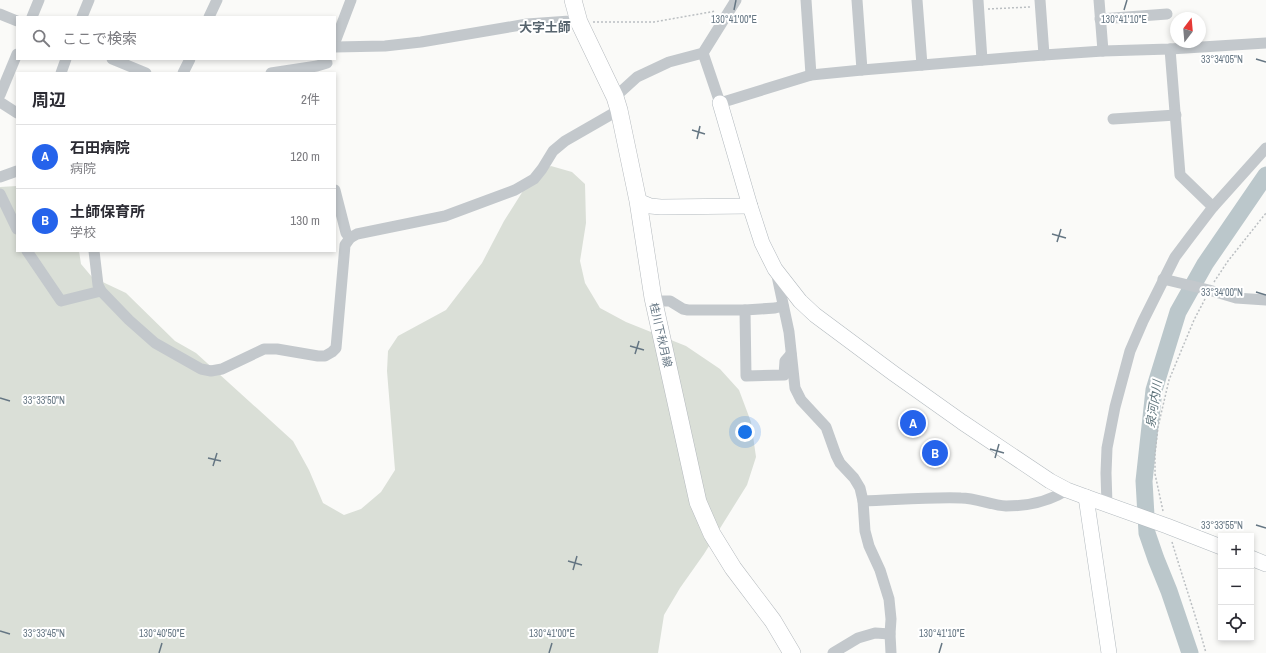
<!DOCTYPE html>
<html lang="ja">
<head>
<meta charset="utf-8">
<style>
  :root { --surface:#fff; --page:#f2f2f3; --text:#2b2b33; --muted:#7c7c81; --line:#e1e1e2; --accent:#2563eb }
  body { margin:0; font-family:"Archivo Narrow","Noto Sans JP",sans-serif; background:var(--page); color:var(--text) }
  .controls { position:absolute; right:12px; bottom:12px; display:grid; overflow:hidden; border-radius:0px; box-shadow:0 2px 6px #0003 }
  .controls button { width:36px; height:36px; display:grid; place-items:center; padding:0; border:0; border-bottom:1px solid var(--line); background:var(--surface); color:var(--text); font:20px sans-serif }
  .compass { position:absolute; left:1170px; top:12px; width:36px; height:36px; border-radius:50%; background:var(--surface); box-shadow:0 2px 6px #0003; rotate:16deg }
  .you { position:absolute; left:745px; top:432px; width:14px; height:14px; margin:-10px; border:3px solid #fff; border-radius:50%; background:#1a73e8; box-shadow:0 0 0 6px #1a73e833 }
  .badge { display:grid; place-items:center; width:26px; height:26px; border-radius:50%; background:var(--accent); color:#fff; font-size:13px; font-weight:700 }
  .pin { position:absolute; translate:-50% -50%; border:2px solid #fff; box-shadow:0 1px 4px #0006 }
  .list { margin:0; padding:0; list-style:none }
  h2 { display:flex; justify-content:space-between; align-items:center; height:52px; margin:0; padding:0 16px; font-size:17px }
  h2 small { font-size:13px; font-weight:400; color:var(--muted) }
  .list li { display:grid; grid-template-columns:26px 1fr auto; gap:12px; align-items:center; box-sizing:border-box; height:64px; padding:0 16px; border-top:1px solid var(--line) }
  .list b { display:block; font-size:15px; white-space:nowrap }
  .list p { margin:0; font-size:13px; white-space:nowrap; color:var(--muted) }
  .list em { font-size:13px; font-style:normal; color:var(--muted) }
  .icon { flex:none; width:22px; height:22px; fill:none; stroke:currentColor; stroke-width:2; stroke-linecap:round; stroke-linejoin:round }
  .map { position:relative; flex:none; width:1266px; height:653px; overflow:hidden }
  .search { position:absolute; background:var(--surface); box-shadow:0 2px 6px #0003; left:16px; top:16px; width:320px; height:44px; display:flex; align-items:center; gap:10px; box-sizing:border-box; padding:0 14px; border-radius:0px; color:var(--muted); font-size:15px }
  .panel { position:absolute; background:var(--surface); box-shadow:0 2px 6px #0003; left:16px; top:72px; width:320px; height:180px; border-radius:0px }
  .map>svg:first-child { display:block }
</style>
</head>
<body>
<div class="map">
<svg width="1266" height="653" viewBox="0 0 1266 653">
  <rect width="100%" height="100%" fill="#fafaf8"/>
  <path fill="#dadfd7" d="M 551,166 L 572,172 L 585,184 L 586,223 L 580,261 L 585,283 L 600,308 L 626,322 L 686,346 L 720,369 L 739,390 L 751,422 L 756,457 L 747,485 L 704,554 L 680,588 L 664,615 L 658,653 L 0,653 L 0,187 L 17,186 L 17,251 L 79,251 L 81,264 L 92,277 L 126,293 L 175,341 L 196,353 L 293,441 L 309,470 L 323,503 L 344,515 L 361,509 L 381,492 L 395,470 L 387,371 L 388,351 L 398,336 L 446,310 L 482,263 L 504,221 L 533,175 Z"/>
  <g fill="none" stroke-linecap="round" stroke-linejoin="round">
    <path stroke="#bbc7cb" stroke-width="17" d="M 1190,653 L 1169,591 L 1156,559 L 1147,533 L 1144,481 L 1154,390 L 1178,312 L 1205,264 L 1266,175"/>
    <g stroke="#b3babf" stroke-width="16">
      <g id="secondary">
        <path d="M 720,103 L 750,206 L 762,243 L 775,269 L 800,301 L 815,315 L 893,373 L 962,422 L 1050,481 L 1067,490 L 1086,497 L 1167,526 L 1221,547"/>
        <path d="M 638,201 L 650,206 L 661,207 L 750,206"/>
        <path d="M 1086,497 L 1109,653"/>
        <path d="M 1251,558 L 1266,564"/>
      </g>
    </g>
    <g stroke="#b5babe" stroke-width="18">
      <path id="primary" d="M 573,0 L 579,22 L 615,97 L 619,110 L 638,201 L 653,298 L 698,502 L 712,534 L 733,568 L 773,621 L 792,653"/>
    </g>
    <g stroke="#bbbfc2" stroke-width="1.5" stroke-dasharray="2 2" stroke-linecap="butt">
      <path d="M 988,9 L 1030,7"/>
      <path d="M 593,22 L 654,22 L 716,11"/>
      <path d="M 1214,282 L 1228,261 L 1266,213"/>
      <path d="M 1163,511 L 1155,474 L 1155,454 L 1158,427 L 1169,380 L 1194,320 L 1205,299"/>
      <path d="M 1172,542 C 1183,579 1196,616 1206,653"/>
    </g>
    <g stroke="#c3c8cc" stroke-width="11">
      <path d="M 806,0 L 811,75"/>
      <path d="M 857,0 L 862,70"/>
      <path d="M 917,0 L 922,65"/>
      <path d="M 978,0 L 982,60"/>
      <path d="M 1040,0 L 1044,55"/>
      <path d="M 1099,0 L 1103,51"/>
      <path d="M 0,14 L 17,21"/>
      <path d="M 32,17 L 39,0"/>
      <path d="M 82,17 L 89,0"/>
      <path d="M 209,17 L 217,0"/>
      <path d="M 1100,19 L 1167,14"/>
      <path d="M 335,42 L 351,0"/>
      <path d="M 335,47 L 385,46 L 421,42 L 527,24 L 570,21 L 577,18"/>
      <path d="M 1170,49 L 1180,175 L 1213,207"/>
      <path d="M 703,53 L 720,103 L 811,75 L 862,70 L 1044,55 L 1103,51 L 1170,49 L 1266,43"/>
      <path d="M 112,59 L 146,73"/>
      <path d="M 61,73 L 66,59"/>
      <path d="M 183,73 L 190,59"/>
      <path d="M 271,73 L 317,66 L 327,63"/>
      <path d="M 0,95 L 17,54"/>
      <path d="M 615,97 L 637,77 L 669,62 L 703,53 L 736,0"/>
      <path d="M 0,102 L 17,113"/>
      <path d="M 1113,119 L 1176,115"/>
      <path d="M 0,177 L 17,171"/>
      <path d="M 335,190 L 346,233 L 350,238"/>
      <path d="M 0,194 L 17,229"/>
      <path d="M 27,251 L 61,301 L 101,291"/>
      <path d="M 94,251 L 98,285 L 101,291 L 129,320 L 155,343 L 201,369 L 211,371 L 222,369 L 264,349 L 277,349 L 318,356 L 325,356 L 332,352 L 336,348 L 345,245 L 350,238 L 357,234 L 445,216 L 515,190 L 534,179 L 542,169 L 553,151 L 565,141 L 619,110"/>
      <path d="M 776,271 L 789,332 L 795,388 L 801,400 L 826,427 L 836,455 L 840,463 L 854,478 L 860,488 L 863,501 L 865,531 L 869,546 L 880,570 L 889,599 L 891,619 L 890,634 L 891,653"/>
      <path d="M 1163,279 L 1209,290 L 1236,298 L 1266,300"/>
      <path d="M 653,301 L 670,301 L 683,309 L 688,310 L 745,310"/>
      <path d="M 783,306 L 775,308 L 745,310 L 746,376 L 784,375 L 785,361 L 791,354"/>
      <path d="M 863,501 C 895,500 928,497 961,498 C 976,498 991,505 1006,506 C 1027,506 1050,501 1067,490"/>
      <path d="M 1107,505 L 1106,473 L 1107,448 L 1115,407 L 1130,351 L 1143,321 L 1175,257 L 1190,237 L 1213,207 L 1266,148"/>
      <path d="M 833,653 L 858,638 L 875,633 L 890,634"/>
    </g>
    <use href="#secondary" stroke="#fff" stroke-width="15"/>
    <use href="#primary" stroke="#fff" stroke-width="17"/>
  </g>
  <path fill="none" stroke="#657683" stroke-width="1.5" d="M 734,10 L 736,0M 1124,10 L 1127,0M 1256,59 L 1266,62M 692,130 L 705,134M 697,139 L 700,126M 1052,234 L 1066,238M 1057,242 L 1061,229M 1256,292 L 1266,295M 630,346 L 644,350M 635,354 L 639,341M 0,398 L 10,401M 990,449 L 1004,453M 208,458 L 221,461M 995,458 L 999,444M 213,466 L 217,453M 1256,525 L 1266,528M 568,561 L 582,565M 573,570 L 577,556M 0,631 L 10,634M 159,653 L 162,643M 549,653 L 552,643M 939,653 L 942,643"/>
  <g text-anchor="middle" stroke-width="4" stroke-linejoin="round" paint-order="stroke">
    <g font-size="11" fill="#657683" stroke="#fff">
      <text transform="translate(661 335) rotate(77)" y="4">桂川下秋月線</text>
    </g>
    <g font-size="12" font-style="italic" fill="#60757c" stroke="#fff">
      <text transform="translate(1154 404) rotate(-81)" y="4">泉河内川</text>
    </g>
    <g font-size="13" font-weight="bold" fill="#57646e" stroke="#fff">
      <text x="545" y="32">大字土師</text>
    </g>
  </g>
  <g font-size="10" text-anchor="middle" fill="#657683" stroke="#fff" stroke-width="4" stroke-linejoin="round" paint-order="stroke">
    <text x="734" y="23">130°41'00"E</text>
    <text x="1124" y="23">130°41'10"E</text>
    <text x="1222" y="63">33°34'05"N</text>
    <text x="1222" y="296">33°34'00"N</text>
    <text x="44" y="404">33°33'50"N</text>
    <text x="1222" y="529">33°33'55"N</text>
    <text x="162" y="637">130°40'50"E</text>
    <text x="552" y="637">130°41'00"E</text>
    <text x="942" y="637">130°41'10"E</text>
    <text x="44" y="637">33°33'45"N</text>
  </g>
</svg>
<div class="controls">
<button>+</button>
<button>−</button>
<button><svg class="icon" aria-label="locate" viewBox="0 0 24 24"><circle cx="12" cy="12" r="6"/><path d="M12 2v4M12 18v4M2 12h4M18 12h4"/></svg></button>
</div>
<svg class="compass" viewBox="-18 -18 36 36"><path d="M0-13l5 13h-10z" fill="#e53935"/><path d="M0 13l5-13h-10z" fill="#7c7c81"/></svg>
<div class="you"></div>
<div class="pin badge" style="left:913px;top:423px">A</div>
<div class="pin badge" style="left:935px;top:453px">B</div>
<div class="search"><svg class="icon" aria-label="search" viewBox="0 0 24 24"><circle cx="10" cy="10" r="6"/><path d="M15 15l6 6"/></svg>ここで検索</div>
<section class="panel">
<h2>周辺<small>2件</small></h2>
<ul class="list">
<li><span class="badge">A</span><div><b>石田病院</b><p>病院</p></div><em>120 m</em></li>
<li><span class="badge">B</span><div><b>土師保育所</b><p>学校</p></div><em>130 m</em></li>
</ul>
</section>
</div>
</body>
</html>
